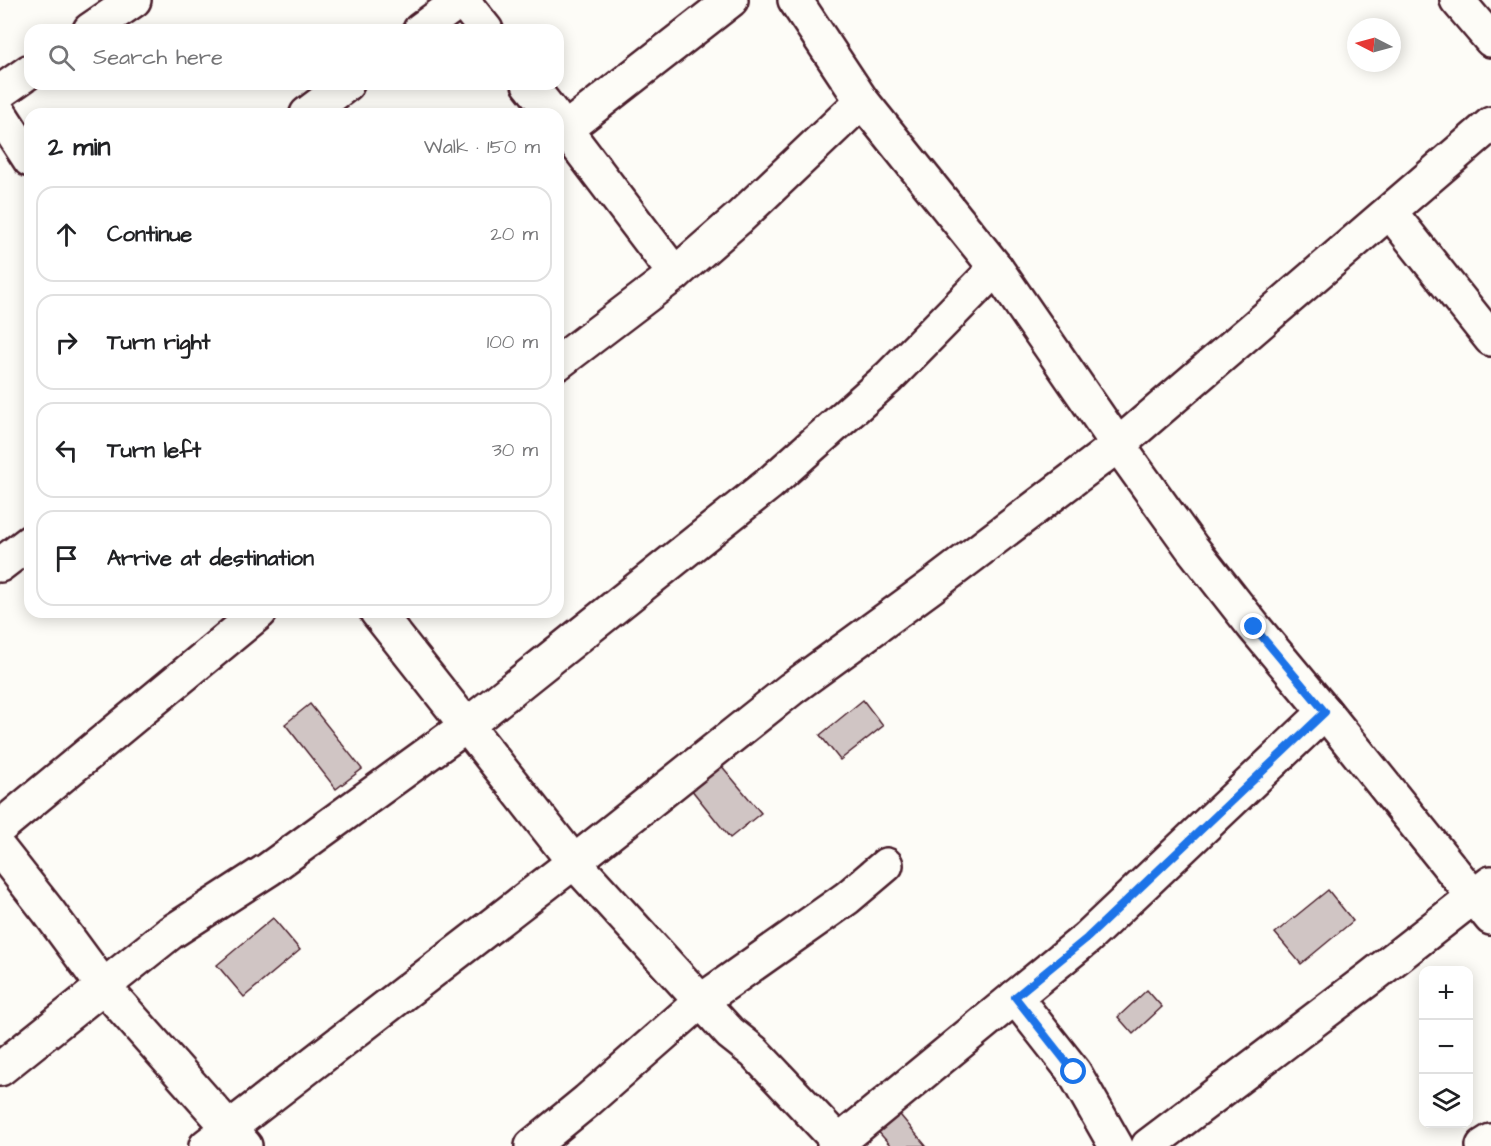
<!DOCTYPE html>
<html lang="en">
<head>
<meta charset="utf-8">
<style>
  :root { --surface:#fff; --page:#f6f6f6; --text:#202124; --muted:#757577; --line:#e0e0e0 }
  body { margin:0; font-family:"Architects Daughter",sans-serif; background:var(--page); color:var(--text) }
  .controls { position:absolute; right:18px; bottom:18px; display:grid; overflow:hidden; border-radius:12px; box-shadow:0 3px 15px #0003 }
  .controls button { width:54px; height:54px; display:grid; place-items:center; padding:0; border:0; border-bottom:2px solid var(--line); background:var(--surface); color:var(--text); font:30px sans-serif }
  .compass { position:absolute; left:1347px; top:18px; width:54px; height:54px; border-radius:50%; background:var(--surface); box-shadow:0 3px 15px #0003; rotate:276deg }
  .stop { position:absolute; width:18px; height:18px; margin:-14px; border:4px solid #1a73e8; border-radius:50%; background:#fff }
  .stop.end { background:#1a73e8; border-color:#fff; box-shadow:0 2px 6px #0008 }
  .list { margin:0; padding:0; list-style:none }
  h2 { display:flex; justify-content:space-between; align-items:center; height:78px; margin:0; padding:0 24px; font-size:26px }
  h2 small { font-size:20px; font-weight:400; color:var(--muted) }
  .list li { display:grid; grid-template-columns:39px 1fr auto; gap:18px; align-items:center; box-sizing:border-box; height:96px; margin:0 12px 12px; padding:0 12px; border:2px solid var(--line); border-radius:18px }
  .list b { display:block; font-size:22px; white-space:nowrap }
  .list em { font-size:20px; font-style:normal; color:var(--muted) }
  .icon { flex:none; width:33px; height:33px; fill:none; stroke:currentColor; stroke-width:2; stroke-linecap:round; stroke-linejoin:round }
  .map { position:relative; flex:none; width:1491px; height:1146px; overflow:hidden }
  .search { position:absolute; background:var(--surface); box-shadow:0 3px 15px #0003; left:24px; top:24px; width:540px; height:66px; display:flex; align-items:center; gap:15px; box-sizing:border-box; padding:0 21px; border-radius:18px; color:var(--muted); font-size:22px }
  .panel { position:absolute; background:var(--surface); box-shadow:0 3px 15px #0003; left:24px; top:108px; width:540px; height:510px; border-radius:18px }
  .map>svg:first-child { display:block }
</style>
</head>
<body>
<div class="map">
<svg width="1491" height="1146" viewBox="0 0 1491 1146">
  <rect width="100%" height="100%" fill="#fdfcf7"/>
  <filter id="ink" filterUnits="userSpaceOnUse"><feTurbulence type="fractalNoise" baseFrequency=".0167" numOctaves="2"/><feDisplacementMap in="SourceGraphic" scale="12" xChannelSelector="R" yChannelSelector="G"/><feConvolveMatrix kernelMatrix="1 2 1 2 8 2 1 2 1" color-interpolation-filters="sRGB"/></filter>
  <g filter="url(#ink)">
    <g fill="#d0c5c4" stroke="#4a1f2b" stroke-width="1.5">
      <path d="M 863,700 L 883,726 L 840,760 L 820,735 Z"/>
      <path d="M 310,704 L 362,769 L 336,789 L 285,724 Z"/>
      <path d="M 720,764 L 761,813 L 730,838 L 691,789 Z"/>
      <path d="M 1328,890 L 1353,921 L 1301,964 L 1275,933 Z"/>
      <path d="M 273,918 L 300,950 L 244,997 L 217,965 Z"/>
      <path d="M 1147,990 L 1162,1007 L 1133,1034 L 1118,1017 Z"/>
      <path d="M 896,1110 L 926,1146 L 891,1146 L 875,1128 Z"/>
    </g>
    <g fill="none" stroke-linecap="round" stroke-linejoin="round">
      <g stroke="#4a1f2b" stroke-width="38">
        <g id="minor">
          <path d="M 462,0 L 486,30"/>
          <path d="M 795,0 L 862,101 L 996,268 L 1118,445 L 1192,548 L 1254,627 L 1325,712 L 1491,918"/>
          <path d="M 1457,0 L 1491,40"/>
          <path d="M 90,30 L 134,0"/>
          <path d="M 420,30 L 461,0"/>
          <path d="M 529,84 L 553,114"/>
          <path d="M 0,92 L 30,71"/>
          <path d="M 0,114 L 30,160"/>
          <path d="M 307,114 L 347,84"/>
          <path d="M 558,120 L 675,274"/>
          <path d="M 558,135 L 731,0"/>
          <path d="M 1390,212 L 1491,339"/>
          <path d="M 558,363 L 675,274 L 740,217 L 862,101"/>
          <path d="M 0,565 L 30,542"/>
          <path d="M 377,612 L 574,862 L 730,1033 L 754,1052 L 838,1141"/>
          <path d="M 0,827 L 260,612"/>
          <path d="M 0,850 L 48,911 L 104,987 L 245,1146"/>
          <path d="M 1015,997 L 1074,1072 L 1116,1146"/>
          <path d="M 0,1069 L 170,933 L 269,869 L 466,726 L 770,483 L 889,377 L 996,268"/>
          <path d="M 206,1146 L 574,862 L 791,689 L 932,586 L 1118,445 L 1491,124"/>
          <path d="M 532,1146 L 587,1101 L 701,1001 L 847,898 L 886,865"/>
          <path d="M 834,1146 L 1087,938 L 1325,712"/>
          <path d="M 1148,1146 L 1370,978 L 1491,883"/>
          <path d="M 1483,1146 L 1491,1141"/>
        </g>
      </g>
      <use href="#minor" stroke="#fdfcf7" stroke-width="33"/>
    </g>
  </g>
  <g fill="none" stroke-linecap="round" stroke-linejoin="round" filter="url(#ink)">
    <path stroke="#1a73e8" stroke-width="8" d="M 1074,1072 L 1015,997 L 1087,938 L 1325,712 L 1254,627"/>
  </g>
</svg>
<div class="controls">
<button>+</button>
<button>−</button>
<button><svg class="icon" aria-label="layers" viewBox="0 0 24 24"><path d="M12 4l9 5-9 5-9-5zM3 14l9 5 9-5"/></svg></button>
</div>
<svg class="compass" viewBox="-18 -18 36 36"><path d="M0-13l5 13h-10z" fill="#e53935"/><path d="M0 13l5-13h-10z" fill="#757577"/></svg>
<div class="stop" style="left:1074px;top:1072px"></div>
<div class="stop end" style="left:1254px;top:627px"></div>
<div class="search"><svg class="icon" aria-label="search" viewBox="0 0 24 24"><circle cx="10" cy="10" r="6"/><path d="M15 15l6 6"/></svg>Search here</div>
<section class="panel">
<h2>2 min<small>Walk · 150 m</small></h2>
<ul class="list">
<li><svg class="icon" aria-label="ahead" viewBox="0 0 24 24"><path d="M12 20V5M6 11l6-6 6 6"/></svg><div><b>Continue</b></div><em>20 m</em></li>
<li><svg class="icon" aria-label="right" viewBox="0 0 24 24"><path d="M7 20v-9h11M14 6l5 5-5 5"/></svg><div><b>Turn right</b></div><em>100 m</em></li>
<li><svg class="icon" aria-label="left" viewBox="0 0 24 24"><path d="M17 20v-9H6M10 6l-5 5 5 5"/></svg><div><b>Turn left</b></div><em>30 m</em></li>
<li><svg class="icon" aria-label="arrive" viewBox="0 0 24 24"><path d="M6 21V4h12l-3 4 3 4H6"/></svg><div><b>Arrive at destination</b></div></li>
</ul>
</section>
</div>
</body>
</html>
